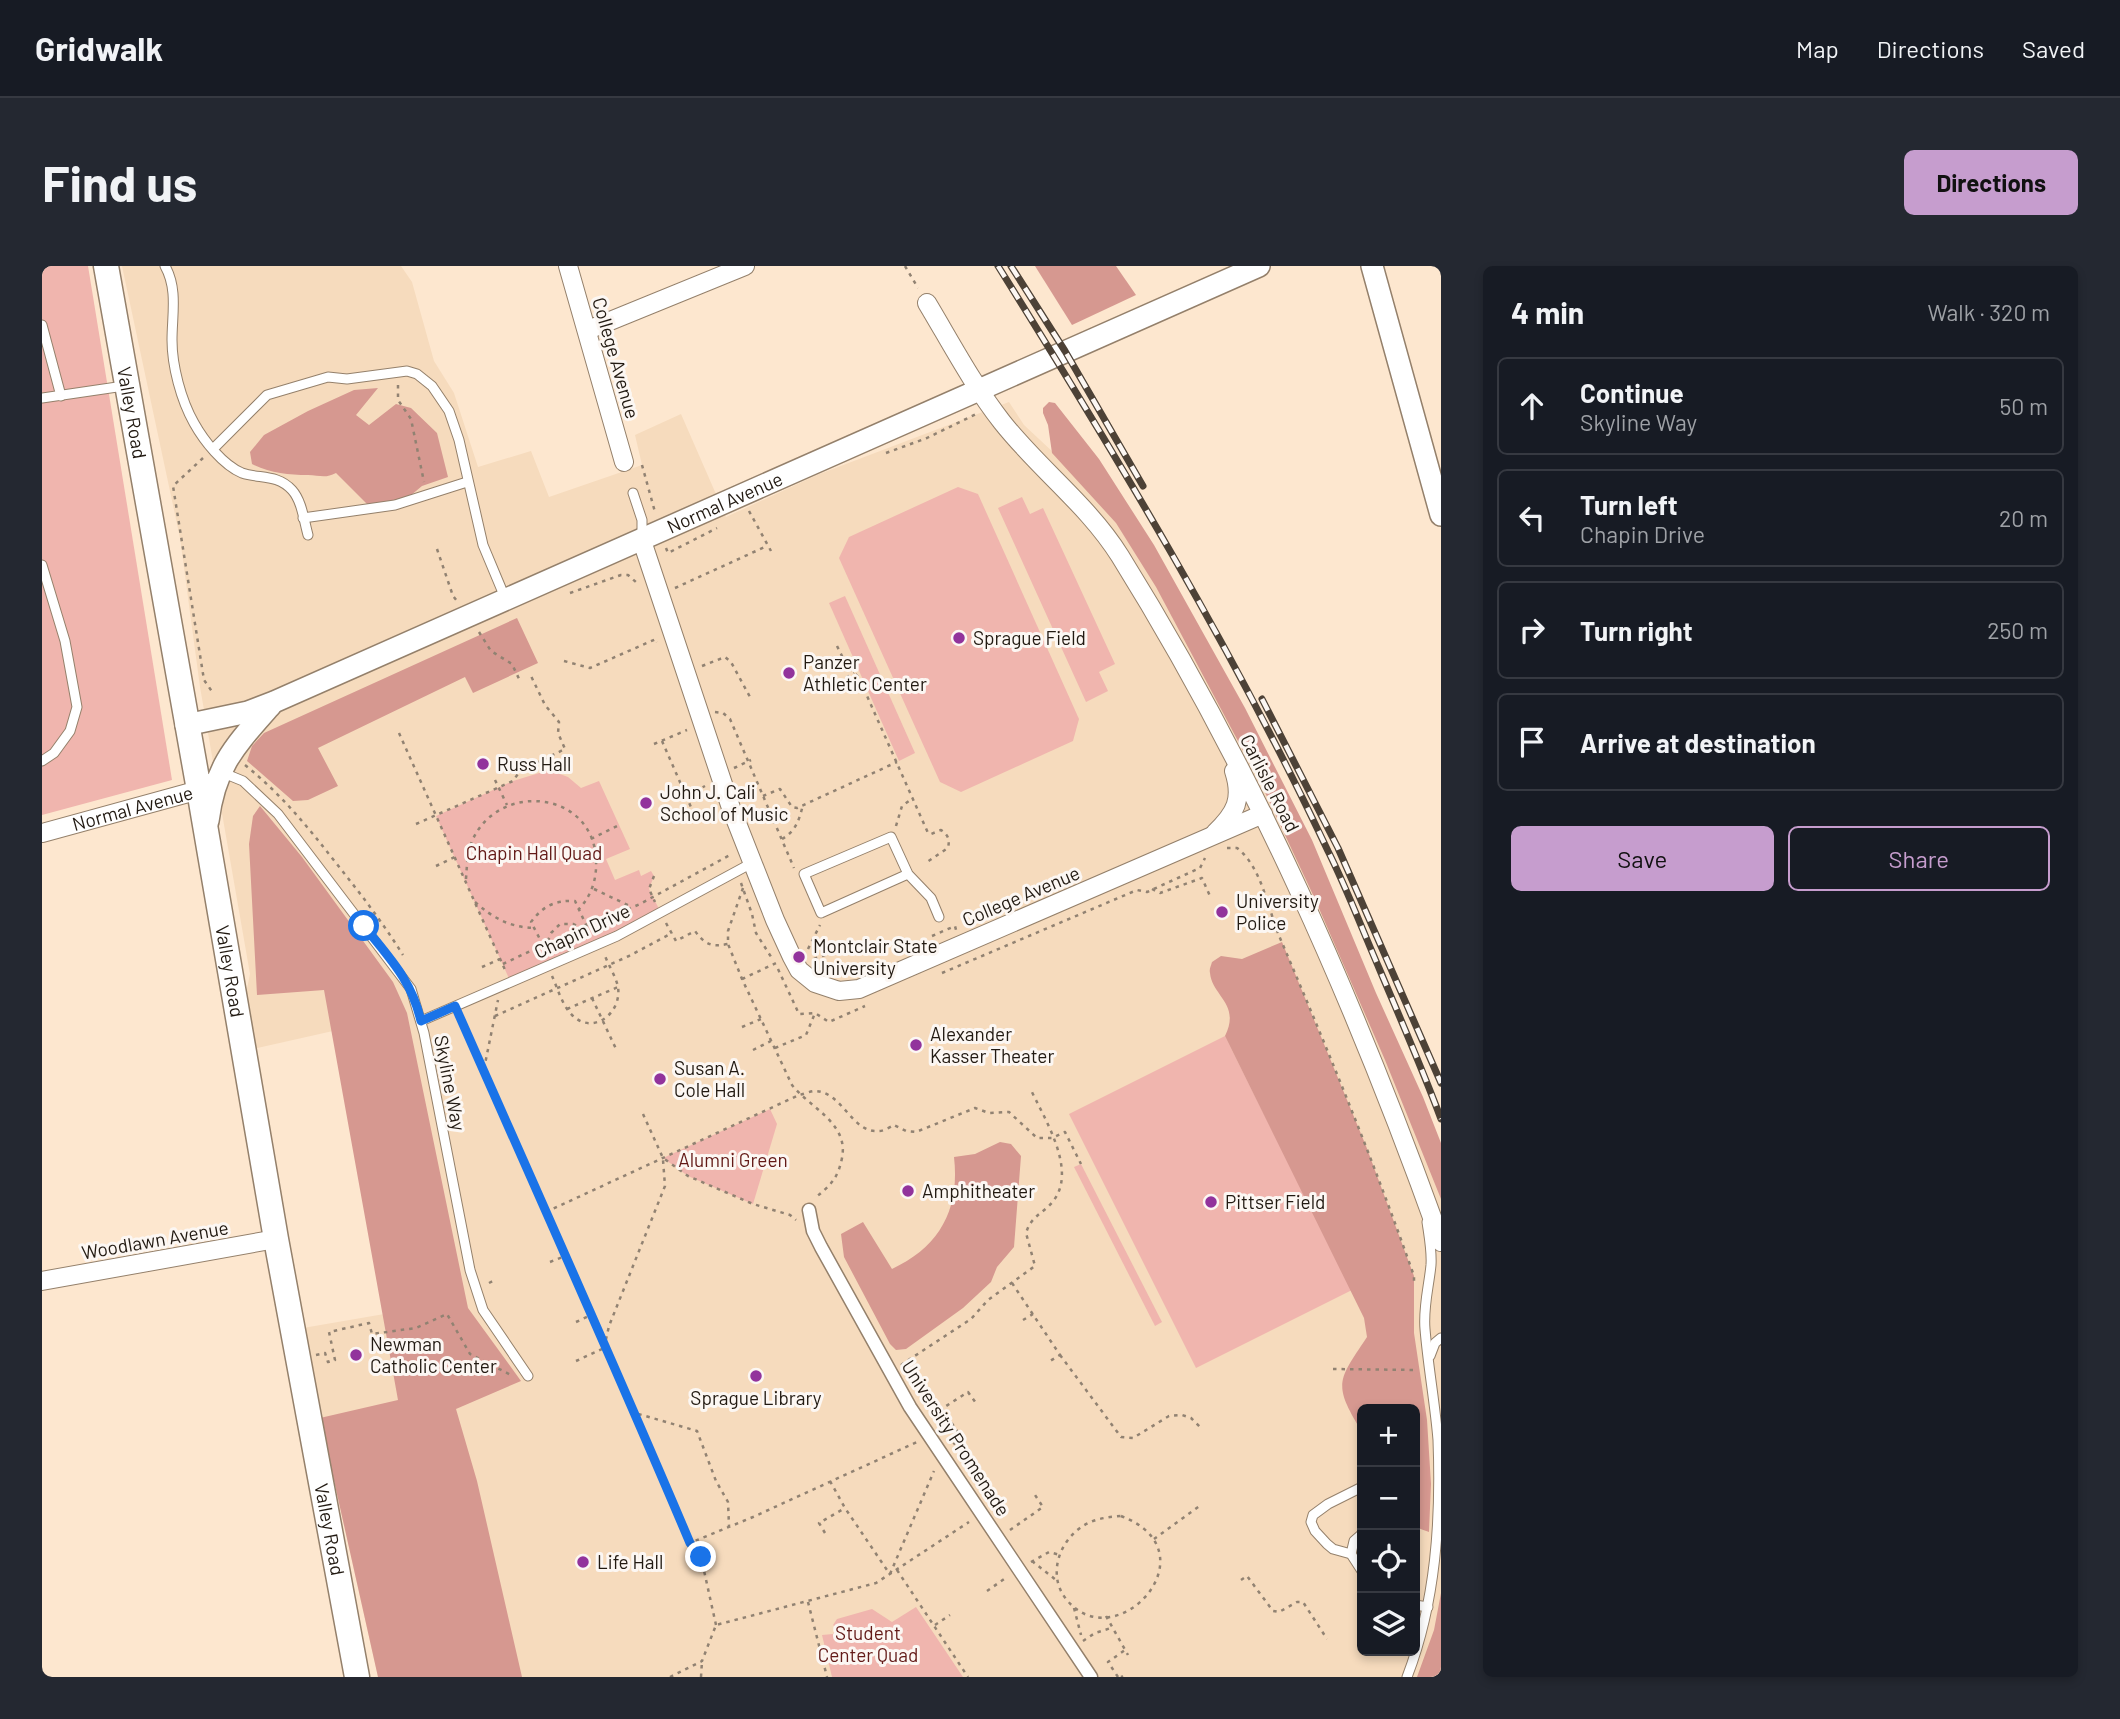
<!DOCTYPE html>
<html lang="en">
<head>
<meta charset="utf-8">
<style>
  :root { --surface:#171b24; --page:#242831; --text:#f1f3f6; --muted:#9ea1a6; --line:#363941; --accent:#c69dce }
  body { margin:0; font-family:Barlow,sans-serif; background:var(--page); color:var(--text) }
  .controls { position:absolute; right:21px; bottom:21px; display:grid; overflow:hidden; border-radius:10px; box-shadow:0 4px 10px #0003 }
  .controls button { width:63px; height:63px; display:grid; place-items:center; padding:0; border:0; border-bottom:2px solid var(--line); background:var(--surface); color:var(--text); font:35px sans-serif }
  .stop { position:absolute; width:21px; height:21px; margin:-16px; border:5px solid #1a73e8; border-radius:50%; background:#fff }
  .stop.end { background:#1a73e8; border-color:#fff; box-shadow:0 2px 7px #0008 }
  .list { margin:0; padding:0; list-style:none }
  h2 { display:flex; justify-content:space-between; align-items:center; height:91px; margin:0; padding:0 28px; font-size:30px }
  h2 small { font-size:23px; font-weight:400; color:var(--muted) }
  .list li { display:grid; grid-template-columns:46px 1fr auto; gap:21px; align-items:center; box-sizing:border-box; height:98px; margin:0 14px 14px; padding:0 14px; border:2px solid var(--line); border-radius:10px }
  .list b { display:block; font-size:26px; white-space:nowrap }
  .list p { margin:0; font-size:23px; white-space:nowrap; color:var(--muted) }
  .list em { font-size:23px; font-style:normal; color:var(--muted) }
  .actions { display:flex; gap:14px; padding:21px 28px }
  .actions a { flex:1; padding:16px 0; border:2px solid var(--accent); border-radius:10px; text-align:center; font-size:24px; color:var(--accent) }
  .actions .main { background:var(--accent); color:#111 }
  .icon { flex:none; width:38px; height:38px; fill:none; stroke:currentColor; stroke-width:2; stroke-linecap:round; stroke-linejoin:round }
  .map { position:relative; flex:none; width:1399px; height:1411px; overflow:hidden; border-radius:10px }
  header { display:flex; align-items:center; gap:42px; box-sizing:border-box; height:98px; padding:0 35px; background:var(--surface); border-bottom:2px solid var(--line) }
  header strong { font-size:33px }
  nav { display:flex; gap:38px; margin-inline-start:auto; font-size:24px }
  .intro { display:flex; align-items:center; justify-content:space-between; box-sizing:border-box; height:168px; padding:0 42px }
  h1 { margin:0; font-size:49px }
  .button { padding:18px 32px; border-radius:10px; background:var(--accent); color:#111; font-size:24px; font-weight:700 }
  main { display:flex; gap:42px; padding:0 42px }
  aside { flex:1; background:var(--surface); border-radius:10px; box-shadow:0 4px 10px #0003 }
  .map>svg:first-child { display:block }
</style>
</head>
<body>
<header>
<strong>Gridwalk</strong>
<nav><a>Map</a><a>Directions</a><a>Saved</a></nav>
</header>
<div class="intro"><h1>Find us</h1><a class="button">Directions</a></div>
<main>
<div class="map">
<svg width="1399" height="1411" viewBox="0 0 1399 1411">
  <rect width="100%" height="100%" fill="#fde7cf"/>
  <path fill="#f6dbbd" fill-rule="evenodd" d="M 80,0 L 359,0 L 370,16 L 392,95 L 412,127 L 436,201 L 489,185 L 507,231 L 600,199 L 593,169 L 639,148 L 684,251 L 775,209 L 967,136 L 982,159 L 1089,259 L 1256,567 L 1399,914 L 1399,1411 L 336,1411 L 278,1152 L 261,1062 L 383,1041 L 331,756 L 211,783 L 204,728 L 208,708 L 158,421 L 138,272 ZM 1320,1143 L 1373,1143 L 1373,1385 L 1320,1385 Z"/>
  <g fill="#f0b5ae">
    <path d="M 0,0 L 46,0 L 130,514 L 0,549 Z"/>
    <path d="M 916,221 L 936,228 L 1037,453 L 1031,475 L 919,526 L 898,516 L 797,292 L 807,271 Z"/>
    <path d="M 980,231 L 988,248 L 1001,242 L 1073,398 L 1057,406 L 1066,425 L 1044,436 L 956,242 Z"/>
    <path d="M 803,330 L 873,487 L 857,495 L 787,337 Z"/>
    <path d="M 507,504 L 526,511 L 539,522 L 557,515 L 588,583 L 564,593 L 573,614 L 597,604 L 599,610 L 609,605 L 612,610 L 607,623 L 619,647 L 469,717 L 394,550 L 471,515 Z"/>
    <path d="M 1183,770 L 1310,1024 L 1154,1102 L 1027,848 Z"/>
    <path d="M 728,843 L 735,858 L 711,938 L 646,910 L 621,892 Z"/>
    <path d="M 1039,898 L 1120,1056 L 1113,1060 L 1032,901 Z"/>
    <path d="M 874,1341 L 921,1411 L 790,1411 L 780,1369 L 791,1368 L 795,1362 L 791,1359 L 795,1353 L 830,1343 L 850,1356 Z"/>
  </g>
  <g fill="#d69890">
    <path d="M 993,0 L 1074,0 L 1094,29 L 1030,59 Z"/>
    <path d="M 336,122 L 314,149 L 327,159 L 354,138 L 369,142 L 395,167 L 406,211 L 380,220 L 368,230 L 330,243 L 294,207 C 283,213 277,209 266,209 C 246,209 228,207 210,198 L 208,186 L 222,169 L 266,145 L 312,124 Z"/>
    <path d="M 1007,136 L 1013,137 L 1057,193 L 1112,279 L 1203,442 L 1270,574 L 1334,727 L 1381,831 L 1399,877 L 1399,933 L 1343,794 L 1272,631 L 1221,522 L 1114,321 L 1074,257 L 1010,187 L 1006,159 L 1001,147 L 1001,142 Z"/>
    <path d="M 475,352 L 496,397 L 431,427 L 423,411 L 276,482 L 296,520 L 266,534 L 251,535 L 205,495 L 210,480 L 222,467 Z"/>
    <path d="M 218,540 L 260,591 L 351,716 L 365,747 L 426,1042 L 479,1115 L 414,1143 L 435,1215 L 480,1411 L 336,1411 L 278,1152 L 356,1134 L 282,724 L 215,729 L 207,578 L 211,550 Z"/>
    <path d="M 1240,676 L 1324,880 L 1372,1010 L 1372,1067 L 1385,1154 L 1389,1218 L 1387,1266 L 1373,1261 L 1373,1143 L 1320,1143 L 1320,1166 C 1291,1118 1295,1116 1325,1071 L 1322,1052 L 1183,770 C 1199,738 1170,730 1168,707 C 1167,703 1169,700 1170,696 L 1179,690 L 1200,693 Z"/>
    <path d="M 958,876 L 969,878 L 979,890 L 972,981 L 955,1001 L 949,1016 L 921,1042 L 864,1083 L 854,1084 L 848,1078 L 802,991 L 799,968 L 821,956 L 850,1003 C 898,981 918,943 912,891 L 933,888 Z"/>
    <path d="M 1399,1327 L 1399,1411 L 1375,1411 L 1392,1364 Z"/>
  </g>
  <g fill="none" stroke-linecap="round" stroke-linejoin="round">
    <g stroke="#94806b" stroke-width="11">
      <g id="service">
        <path d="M 123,0 C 136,23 130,49 130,74 C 130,100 139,134 152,157 C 162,175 181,199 200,207 C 218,213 235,208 250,224 C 260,235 262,255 266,269"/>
        <path d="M 0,59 L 19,130"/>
        <path d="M 0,132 L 82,120"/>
        <path d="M 171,183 L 225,129 L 286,111 L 305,113 L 365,105 L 375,108 L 390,120 L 407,145 L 417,174 L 441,279 L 464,334"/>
        <path d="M 591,227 L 600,254 L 600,273"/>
        <path d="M 261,252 L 353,239 L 425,216"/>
        <path d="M 0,299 L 23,375 L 35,441 L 28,465 L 12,487 L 0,495"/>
        <path d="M 179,506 L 201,515 L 236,548 L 369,723 L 382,767 L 428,1004 L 441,1044 L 486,1110"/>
        <path d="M 866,608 L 849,571 L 762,608 L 779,647 L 866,608 L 889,632 L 897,651"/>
        <path d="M 379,755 L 575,670 L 710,597"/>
        <path d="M 1388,1090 L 1393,1077 L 1399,1072"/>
        <path d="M 1320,1221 L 1286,1238 L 1271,1249 L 1269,1256 L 1273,1265 L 1285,1278 L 1291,1283 L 1309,1288 L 1320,1305"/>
        <path d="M 1309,1288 L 1312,1275 L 1320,1268"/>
        <path d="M 1373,1339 L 1386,1341"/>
        <path d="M 1365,1411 C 1394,1336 1399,1254 1396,1174 C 1393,1137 1386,1100 1383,1063 C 1381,1041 1387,1020 1389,999 C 1390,985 1387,970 1385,956"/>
      </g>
    </g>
    <g stroke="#94806b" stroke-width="15">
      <path id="pedestrian" d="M 767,944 L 771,965 L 779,981 L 868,1141 L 1049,1411"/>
    </g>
    <g stroke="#94806b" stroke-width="20">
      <g id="minor">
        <path d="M 526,0 L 582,196"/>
        <path d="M 885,37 C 909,77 931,119 960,156 C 997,203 1046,239 1078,290 C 1212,505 1314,738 1399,976"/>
        <path d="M 546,64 L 703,0"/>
        <path d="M 600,275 L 689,542 L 733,654 L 750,691 L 757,704 L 773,717 L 797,725 L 817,723 L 1221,548"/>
        <path id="s1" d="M 0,567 L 157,524 L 167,517"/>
        <path d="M 1173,567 C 1194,547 1201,533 1192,505"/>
        <path d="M 0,1015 L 234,973"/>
      </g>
    </g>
    <g stroke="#94806b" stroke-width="24">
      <g id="tertiary">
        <path d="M 1330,0 L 1399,249"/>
        <path id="s2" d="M 144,459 L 206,446 L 232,436 L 1217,0"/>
        <path d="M 166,555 C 173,499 194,479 229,439"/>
      </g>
    </g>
    <g stroke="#94806b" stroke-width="27">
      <g id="secondary">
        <path id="s3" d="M 64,0 L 157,524 L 234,973 L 315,1411"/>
      </g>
    </g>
    <g stroke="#918272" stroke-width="2.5" stroke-dasharray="3.5 5" stroke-linecap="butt">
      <path d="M 863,0 L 876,22"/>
      <path d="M 356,119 L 356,134 L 369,153 L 382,216"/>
      <path d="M 844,187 L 885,172 L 934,148"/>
      <path d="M 161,192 L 131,220 L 162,414 L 171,427"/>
      <path d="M 600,199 L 613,246"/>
      <path d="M 707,245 L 729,285"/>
      <path d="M 624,282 L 626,287 L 675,262"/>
      <path d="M 395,283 L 411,330 L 415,335"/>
      <path d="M 633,322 L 725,280"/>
      <path d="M 528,327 L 579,309 L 586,309 L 595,317"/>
      <path d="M 437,366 L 449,385 L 470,398 L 478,415"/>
      <path d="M 795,380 L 803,396 L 817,412 L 886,567 L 889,568 L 899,564 C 906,569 908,573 906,582 L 885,596"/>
      <path d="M 522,395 L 548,402 L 614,373 L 615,376"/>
      <path d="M 660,400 L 683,391 L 689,396 L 708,431"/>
      <path d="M 797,416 L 812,407"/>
      <path d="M 673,446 L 681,447 L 688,453 L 752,602"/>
      <path d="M 357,467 L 464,706"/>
      <path d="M 620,475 L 652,548 L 657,551 L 673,548"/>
      <path d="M 612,478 L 645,464"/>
      <path d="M 203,499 C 240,529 265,560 294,597 C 318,627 341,657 361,689"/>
      <path d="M 692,502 L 709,494"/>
      <path d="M 453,514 L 465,539"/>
      <path d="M 721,530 L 738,523 L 750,541 L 755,542 L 855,496"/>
      <path d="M 638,533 L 663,520"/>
      <path d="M 374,558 L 471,515 L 478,505 L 523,483 L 516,467 L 517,456 L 503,439 L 489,410"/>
      <path d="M 854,560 L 860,540 L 871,532"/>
      <path d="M 549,573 L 577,559"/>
      <path d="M 740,573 C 754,565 757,554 761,539"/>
      <path d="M 1185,582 L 1195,582 C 1220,601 1226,644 1238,672 C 1286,784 1332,896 1372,1010 L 1372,1018"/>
      <path d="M 394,600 L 413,591"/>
      <path d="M 612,610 L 607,623 L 613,636"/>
      <path d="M 424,613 C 425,600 425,588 430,575 C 457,514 552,525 554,594 C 555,612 550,629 537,643"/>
      <path d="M 699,617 L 710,648 L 714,667 L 731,694"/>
      <path d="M 701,622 L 686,665 L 686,678 L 700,713 L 750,819 C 768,842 807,857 800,892 C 796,912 789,919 773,932"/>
      <path d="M 552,623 L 590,641"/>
      <path d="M 1110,623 L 1118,627 L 1160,612 L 1168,630"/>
      <path d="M 433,636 C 451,652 467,661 492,662"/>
      <path d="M 624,657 L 634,675 L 653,665 C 663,679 670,681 686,678"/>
      <path d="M 890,670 L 913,660 L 914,664"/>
      <path d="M 501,679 L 489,656 C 501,640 513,634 533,635 L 545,661"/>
      <path d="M 766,683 L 778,659"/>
      <path d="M 772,693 L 810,679"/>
      <path d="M 461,698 L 505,677 L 509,667 L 518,658 L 531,658 L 540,662 L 545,661 L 598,638 L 688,589"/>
      <path d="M 440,701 L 458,693"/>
      <path d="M 736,703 L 757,748 L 773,747 L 787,756 L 823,740"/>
      <path d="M 900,707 L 1095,624 L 1105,626 L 1158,602 L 1163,592"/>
      <path d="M 510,710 C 516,723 520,739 530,749 C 551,770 580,747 576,721 C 574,711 567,700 563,690"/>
      <path d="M 700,713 L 734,697"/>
      <path d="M 550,732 L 575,785"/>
      <path d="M 525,743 L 576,721"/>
      <path d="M 453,750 L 587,690 L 630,667"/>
      <path d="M 418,752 L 562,1082 L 593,1147"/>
      <path d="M 700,761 L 719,753"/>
      <path d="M 733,782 L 764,769 L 773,747"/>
      <path d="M 711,784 L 729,775"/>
      <path d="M 442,803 L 456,734"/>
      <path d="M 601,848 L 621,892 L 646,910 L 711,938 L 748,949 L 754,954"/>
      <path d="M 504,946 L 757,829 C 762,828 769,825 773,825 C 801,826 810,868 837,865 C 842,865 848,861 852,859 L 864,865 L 874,866 L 933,842 L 947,847 L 967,846 L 995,872 L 1010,872 L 1023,866 L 1039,898"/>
      <path d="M 508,996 L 523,990"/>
      <path d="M 447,1017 L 453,1014"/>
      <path d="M 970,1017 L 1018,1089 L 1008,1095"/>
      <path d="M 981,1054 L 991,1048"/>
      <path d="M 534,1056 L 547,1050"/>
      <path d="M 562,1082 L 567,1060 L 623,920 L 621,894"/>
      <path d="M 274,1089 L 283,1087 L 286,1096 L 293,1094 L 287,1066 L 327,1057 L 330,1068 L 374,1062 L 405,1048 L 428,1088 L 469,1109"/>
      <path d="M 1018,1089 L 1079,1171 L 1091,1172 L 1127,1150 L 1140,1149 L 1149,1152 L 1160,1163"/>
      <path d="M 534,1095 L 562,1082"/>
      <path d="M 859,1099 L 929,1053 L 946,1034 L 993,1000 L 984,967 C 990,948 1002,948 1012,934 C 1035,903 1002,852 988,822"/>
      <path d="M 1291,1103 L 1376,1104"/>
      <path d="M 900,1143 L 920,1172 L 909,1180"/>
      <path d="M 890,1149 L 926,1126 L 934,1137"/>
      <path d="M 902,1167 L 915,1158"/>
      <path d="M 788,1215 L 803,1242 L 847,1307"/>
      <path d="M 1079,1250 C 1174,1286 1073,1395 1024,1333 C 1006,1310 1016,1278 1038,1262 C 1050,1253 1065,1251 1079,1250 Z"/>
      <path d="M 968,1264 L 1001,1241 L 993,1229"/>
      <path d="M 783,1267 L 777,1257 L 803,1242"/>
      <path d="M 1112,1273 L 1159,1239"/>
      <path d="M 648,1277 L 593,1147 L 655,1165 L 674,1215 L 686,1236 L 687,1260"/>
      <path d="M 990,1295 L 1014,1314"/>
      <path d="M 989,1296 L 1007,1286 L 1018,1289"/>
      <path d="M 855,1304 L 926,1411"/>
      <path d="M 848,1308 L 892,1205"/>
      <path d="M 1199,1314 L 1205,1310 L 1231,1345 L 1237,1346 L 1255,1336 L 1261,1336 L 1285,1373"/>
      <path d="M 945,1325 L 965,1311"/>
      <path d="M 766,1336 L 785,1411"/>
      <path d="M 1032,1342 L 1039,1369"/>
      <path d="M 1064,1350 L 1086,1389"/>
      <path d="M 674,1359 L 659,1291 L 648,1277 L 711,1251 L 875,1176"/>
      <path d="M 893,1359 L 908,1349"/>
      <path d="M 1041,1375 L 1053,1367 L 1069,1362"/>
      <path d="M 628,1411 L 660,1395 L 674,1359 L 834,1317 L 927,1256"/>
      <path d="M 659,1411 L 660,1395"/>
      <path d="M 1076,1411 L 1066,1396 L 1083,1384"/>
      <path d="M 1079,1411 L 1081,1410"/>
    </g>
    <use href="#service" stroke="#fff" stroke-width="9"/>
    <use href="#pedestrian" stroke="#fff" stroke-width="12"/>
    <use href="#minor" stroke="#fff" stroke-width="18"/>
    <use href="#tertiary" stroke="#fff" stroke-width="21"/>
    <use href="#secondary" stroke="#fff" stroke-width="24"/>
    <g stroke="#4d4237" stroke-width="7">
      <g id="rail">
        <path d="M 956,0 C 1074,189 1191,383 1286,585 C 1305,623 1320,663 1337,702 C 1358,752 1380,802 1399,853"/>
        <path d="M 969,0 L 1023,85 L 1101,220"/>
        <path d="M 1220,433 L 1296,582 L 1399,817"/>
      </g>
    </g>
    <use href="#rail" stroke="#fcf7f3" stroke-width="4.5" stroke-dasharray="13" stroke-linecap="butt"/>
  </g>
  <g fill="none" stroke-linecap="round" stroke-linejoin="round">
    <path stroke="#1a73e8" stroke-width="9" d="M 322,660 C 348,693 369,713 379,755 L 413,740 C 492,919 572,1097 648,1277 L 659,1291"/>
  </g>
  <g fill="#92339c" stroke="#fcf7f3" stroke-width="2.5">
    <circle cx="917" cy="372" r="7"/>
    <circle cx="747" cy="407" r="7"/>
    <circle cx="441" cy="498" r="7"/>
    <circle cx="604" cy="537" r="7"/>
    <circle cx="1180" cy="646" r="7"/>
    <circle cx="757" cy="691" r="7"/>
    <circle cx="874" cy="779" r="7"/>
    <circle cx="618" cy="813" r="7"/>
    <circle cx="866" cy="925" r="7"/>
    <circle cx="1169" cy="936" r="7"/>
    <circle cx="314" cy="1089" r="7"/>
    <circle cx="714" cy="1110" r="7"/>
    <circle cx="541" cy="1296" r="7"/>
  </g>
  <g text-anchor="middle" stroke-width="6" stroke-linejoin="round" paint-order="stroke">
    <g font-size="19" fill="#221a12" stroke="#fcf7f3">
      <text transform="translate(574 92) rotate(74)" y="7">College Avenue</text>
      <text dy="7" stroke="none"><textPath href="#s3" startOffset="149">Valley Road</textPath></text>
      <text dy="7" stroke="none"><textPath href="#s2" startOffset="584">Normal Avenue</textPath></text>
      <text transform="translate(1228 517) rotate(63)" y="7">Carlisle Road</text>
      <text dy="7" stroke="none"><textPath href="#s1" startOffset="94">Normal Avenue</textPath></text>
      <text transform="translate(979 630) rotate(-23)" y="7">College Avenue</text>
      <text transform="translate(540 665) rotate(-25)" y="7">Chapin Drive</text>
      <text dy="7" stroke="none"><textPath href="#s3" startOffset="716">Valley Road</textPath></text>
      <text transform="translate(408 817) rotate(79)" y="7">Skyline Way</text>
      <text transform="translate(113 974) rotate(-10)" y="7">Woodlawn Avenue</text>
      <text transform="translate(914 1172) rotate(57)" y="7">University Promenade</text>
      <text dy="7" stroke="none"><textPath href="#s3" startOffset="1283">Valley Road</textPath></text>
    </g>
    <g font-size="19" fill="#221a12" stroke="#fcf7f3" text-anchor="start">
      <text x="931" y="379">Sprague Field</text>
      <text x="761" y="403">Panzer<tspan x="761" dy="22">Athletic Center</tspan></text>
      <text x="455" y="505">Russ Hall</text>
      <text x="618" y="533">John J. Cali<tspan x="618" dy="22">School of Music</tspan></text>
      <text x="1194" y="642">University<tspan x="1194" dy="22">Police</tspan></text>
      <text x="771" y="687">Montclair State<tspan x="771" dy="22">University</tspan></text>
      <text x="888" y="775">Alexander<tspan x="888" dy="22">Kasser Theater</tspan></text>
      <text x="632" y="809">Susan A.<tspan x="632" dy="22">Cole Hall</tspan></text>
      <text x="880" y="932">Amphitheater</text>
      <text x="1183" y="943">Pittser Field</text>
      <text x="328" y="1085">Newman<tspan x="328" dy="22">Catholic Center</tspan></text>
      <text x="714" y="1139" text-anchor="middle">Sprague Library</text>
      <text x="555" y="1303">Life Hall</text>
    </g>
    <g font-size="19" fill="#631a17" stroke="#fcf7f3">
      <text x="492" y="594">Chapin Hall Quad</text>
      <text x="691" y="901">Alumni Green</text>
      <text x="826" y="1374">Student<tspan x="826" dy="22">Center Quad</tspan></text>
    </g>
  </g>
</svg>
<div class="controls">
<button>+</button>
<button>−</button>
<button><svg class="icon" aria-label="locate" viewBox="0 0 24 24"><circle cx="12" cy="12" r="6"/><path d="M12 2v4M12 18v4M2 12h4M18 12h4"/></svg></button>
<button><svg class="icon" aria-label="layers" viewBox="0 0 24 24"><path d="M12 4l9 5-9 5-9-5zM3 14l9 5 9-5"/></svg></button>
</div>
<div class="stop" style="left:322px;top:660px"></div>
<div class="stop end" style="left:659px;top:1291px"></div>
</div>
<aside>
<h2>4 min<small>Walk · 320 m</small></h2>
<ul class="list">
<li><svg class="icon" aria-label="ahead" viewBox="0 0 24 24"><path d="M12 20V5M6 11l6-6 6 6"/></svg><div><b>Continue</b><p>Skyline Way</p></div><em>50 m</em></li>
<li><svg class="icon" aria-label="left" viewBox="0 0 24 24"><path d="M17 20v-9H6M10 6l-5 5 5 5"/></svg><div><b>Turn left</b><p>Chapin Drive</p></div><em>20 m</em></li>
<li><svg class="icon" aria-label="right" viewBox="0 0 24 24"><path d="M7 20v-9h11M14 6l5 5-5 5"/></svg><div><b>Turn right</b></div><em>250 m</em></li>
<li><svg class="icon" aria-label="arrive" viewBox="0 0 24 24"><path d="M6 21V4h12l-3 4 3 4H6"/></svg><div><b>Arrive at destination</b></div></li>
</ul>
<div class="actions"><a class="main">Save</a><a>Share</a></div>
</aside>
</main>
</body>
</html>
